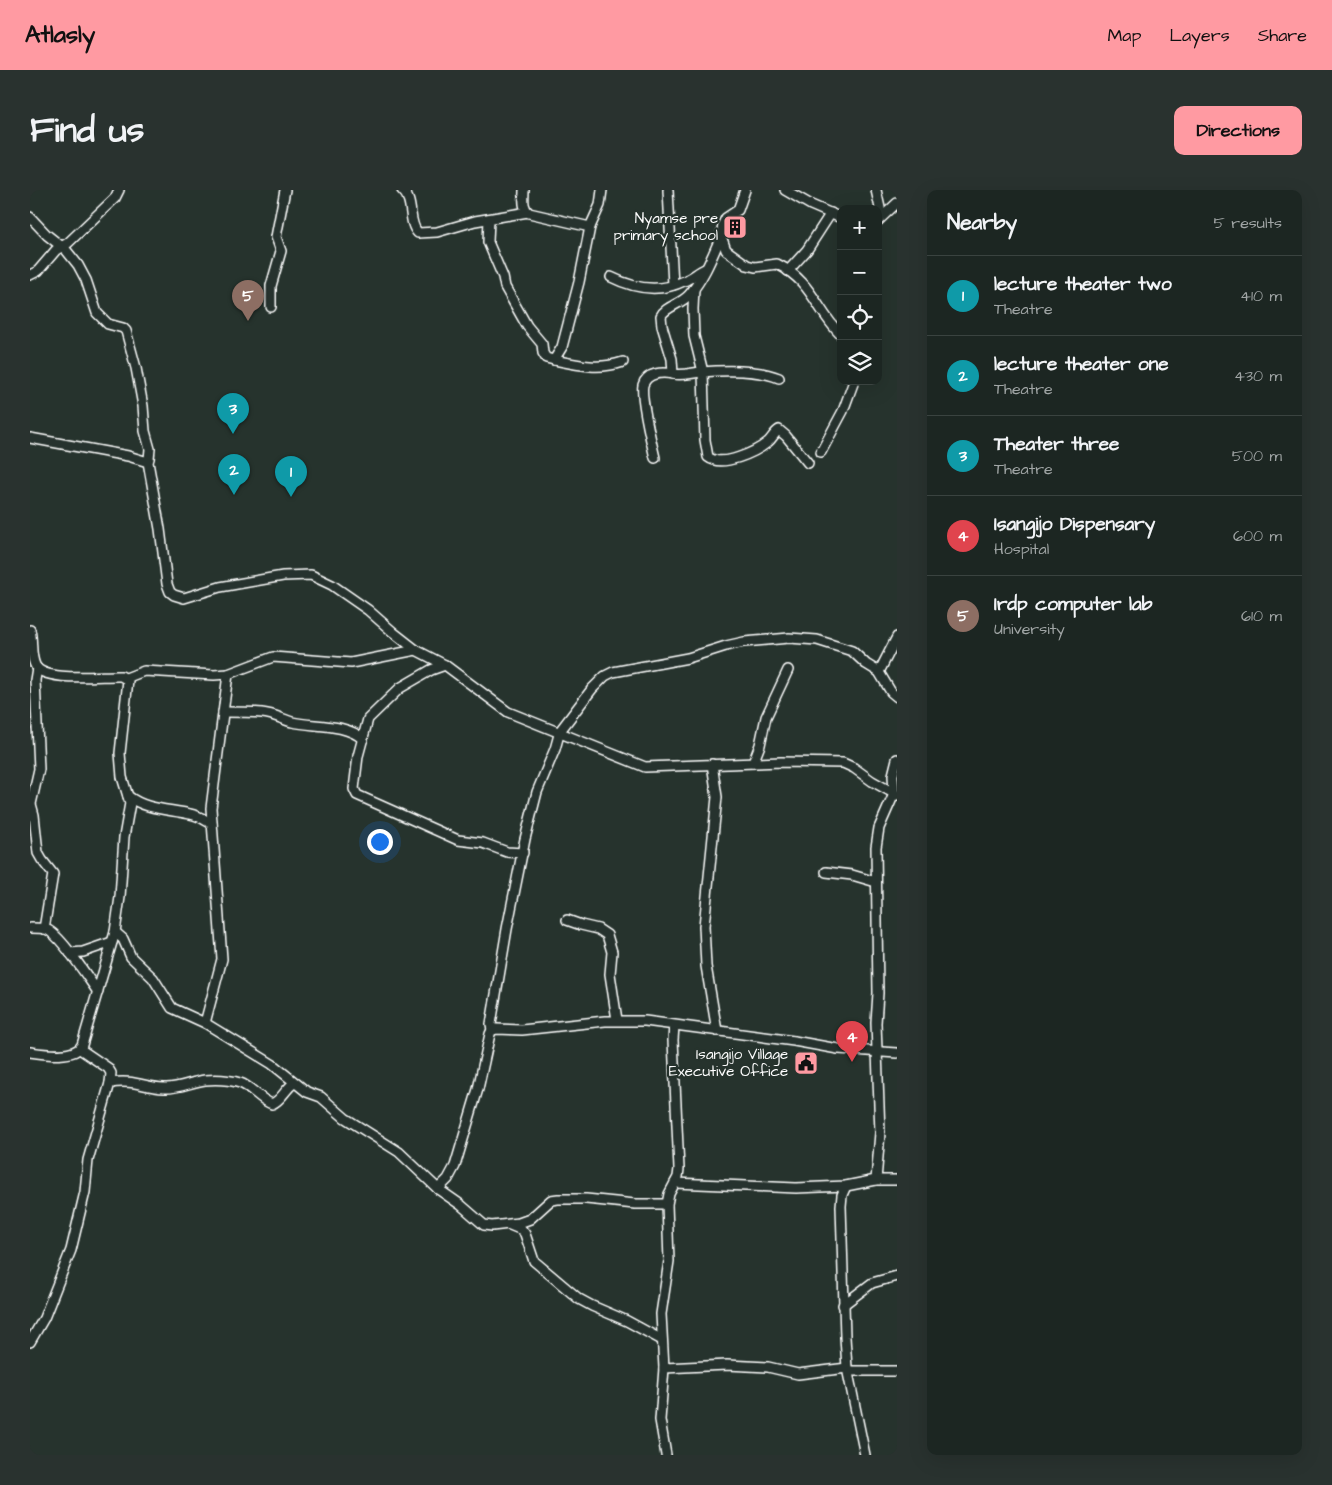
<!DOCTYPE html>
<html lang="en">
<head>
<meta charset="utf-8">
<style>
  :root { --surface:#1c2622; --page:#29322f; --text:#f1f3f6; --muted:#a0a5a5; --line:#3a4340; --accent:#ff9aa2 }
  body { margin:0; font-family:"Architects Daughter",sans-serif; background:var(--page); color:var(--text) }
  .controls { position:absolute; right:15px; top:15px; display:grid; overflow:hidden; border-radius:10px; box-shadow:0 5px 20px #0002 }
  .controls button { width:45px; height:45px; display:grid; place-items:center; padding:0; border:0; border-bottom:1px solid var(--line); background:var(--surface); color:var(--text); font:25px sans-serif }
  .you { position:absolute; left:349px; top:651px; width:18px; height:18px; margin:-12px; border:4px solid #fff; border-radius:50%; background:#1a73e8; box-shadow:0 0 0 8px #1a73e833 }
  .badge { display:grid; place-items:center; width:32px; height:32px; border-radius:50%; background:var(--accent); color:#fff; font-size:16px; font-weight:700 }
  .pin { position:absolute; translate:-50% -41px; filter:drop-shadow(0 1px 2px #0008) }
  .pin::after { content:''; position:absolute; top:26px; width:18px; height:15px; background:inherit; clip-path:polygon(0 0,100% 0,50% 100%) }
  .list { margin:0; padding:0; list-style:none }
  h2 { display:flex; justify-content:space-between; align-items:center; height:65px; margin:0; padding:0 20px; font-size:21px }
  h2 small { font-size:16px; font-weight:400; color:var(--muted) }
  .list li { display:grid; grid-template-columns:32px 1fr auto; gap:15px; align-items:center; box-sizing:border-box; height:80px; padding:0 20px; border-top:1px solid var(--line) }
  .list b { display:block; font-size:19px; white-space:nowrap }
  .list p { margin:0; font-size:16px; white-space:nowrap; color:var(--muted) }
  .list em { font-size:16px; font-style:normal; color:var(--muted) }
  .icon { flex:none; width:28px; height:28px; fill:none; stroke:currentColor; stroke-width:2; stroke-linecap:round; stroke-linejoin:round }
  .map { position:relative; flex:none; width:867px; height:1265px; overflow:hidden; border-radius:10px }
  header { display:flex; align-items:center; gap:30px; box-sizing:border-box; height:70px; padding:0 25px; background:var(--accent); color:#111 }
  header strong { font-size:24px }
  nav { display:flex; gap:28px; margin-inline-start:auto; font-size:18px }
  .intro { display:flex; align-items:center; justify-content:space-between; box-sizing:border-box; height:120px; padding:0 30px }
  h1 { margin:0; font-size:35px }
  .button { padding:12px 22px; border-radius:10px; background:var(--accent); color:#111; font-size:18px; font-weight:700 }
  main { display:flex; gap:30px; padding:0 30px }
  aside { flex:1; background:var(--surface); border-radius:10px; box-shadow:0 5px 20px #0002 }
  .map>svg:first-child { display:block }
</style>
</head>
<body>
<header>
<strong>Atlasly</strong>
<nav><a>Map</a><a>Layers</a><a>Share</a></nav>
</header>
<div class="intro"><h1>Find us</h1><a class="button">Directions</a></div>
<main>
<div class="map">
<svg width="867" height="1265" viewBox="0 0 867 1265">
  <rect width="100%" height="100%" fill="#26332d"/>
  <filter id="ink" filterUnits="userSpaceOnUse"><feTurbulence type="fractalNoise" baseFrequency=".02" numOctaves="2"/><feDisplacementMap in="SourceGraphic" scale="10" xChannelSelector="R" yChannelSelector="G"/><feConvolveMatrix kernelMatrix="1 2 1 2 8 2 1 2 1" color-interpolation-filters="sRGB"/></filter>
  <g filter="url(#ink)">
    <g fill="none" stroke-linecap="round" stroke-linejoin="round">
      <g stroke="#fff" stroke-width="12">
        <g id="minor">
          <path d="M 372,0 C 385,11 377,32 388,43 L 407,42 L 445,31 L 498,22"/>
          <path d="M 494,0 C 494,9 492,17 499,23 L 560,37"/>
          <path d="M 638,0 L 643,95"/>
          <path d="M 715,0 L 708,20 L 696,28 L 693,34 L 691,46 L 696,60 L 717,75 L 725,77 L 747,74 C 782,91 786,120 811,145"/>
          <path d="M 755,0 L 781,15 L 811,28"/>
          <path d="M 846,0 L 850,18 L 848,31"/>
          <path d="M 0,27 L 17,45 L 36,60 L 48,75 L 56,90 L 67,123 L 78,134 L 93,138 L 96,141 L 106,178 L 113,216 L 115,241 L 120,259 L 119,269 L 116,271"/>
          <path d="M 459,29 L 458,52 L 473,87 L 475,97 L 497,136 L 512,154 L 513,163 L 516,168 L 524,170 L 532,157 L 549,92 L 560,37 L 570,15 L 572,0"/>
          <path d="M 849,30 L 867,13"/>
          <path d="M 691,46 C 682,67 674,88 659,105 C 651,114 635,117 631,126 L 632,136 L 642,169 L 643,184 C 652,186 661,183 671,182 C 695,180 727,179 749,188"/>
          <path d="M 758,81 L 777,60 L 801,23"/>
          <path d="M 0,85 L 8,81 L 26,60 L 38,53 L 85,8 L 89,0"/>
          <path d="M 581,87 C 605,99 630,103 654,91 C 662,88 668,82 675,79"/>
          <path d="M 664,99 L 663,119 L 664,146 L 673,182 L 675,250 L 678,267 C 692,278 726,262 738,252 C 742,249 744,243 749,240 L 756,246 L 778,273"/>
          <path d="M 241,117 L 241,96 L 251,61 L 246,47 L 255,0"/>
          <path d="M 524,170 C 548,175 569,180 593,172"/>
          <path d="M 0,248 L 98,266 L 118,272 L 130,339 L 137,394 L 140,402 L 144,405 L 154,408 L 190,397 L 253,386 L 281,385 L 302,395 L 338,420 L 363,442 L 386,460 L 415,475 L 478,522 L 615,577 L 751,572 L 813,573 L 824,578 L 842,591 L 867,605"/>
          <path d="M 791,262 L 813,221 L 824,191"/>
          <path d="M 625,268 C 622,255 610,206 613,195 C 617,182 633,182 643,184"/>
          <path d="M 0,440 C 3,451 0,464 5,475 C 13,493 73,485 91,486 L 98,490 L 90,563 L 92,587 L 100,613 L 94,647 L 90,707 L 85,742 L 52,855 C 44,869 14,864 0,862"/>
          <path d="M 415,475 L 401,480 L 370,498 L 338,529 L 328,566 L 324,599 L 327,605 L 428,650 L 453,653 L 477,662 L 493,663"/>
          <path d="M 7,478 L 5,490 L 9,579 L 1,614 L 4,625 L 8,663 L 12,670 L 23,684 L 14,739"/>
          <path d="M 849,482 L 867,447"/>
          <path d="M 96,488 L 114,481 L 184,485 L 198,484 L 243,467 L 321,473 L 386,460"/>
          <path d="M 193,522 C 206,522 219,522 232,523 C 243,524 252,529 262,532 C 285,537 314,533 333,549"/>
          <path d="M 723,573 L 730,555 L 736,527 L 758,480"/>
          <path d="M 682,574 L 687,607 L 674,736 L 676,776 L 687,841"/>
          <path d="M 98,606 C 116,620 138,619 160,624 C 168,625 175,630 182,634"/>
          <path d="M 796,682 L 822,685 L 846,692"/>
          <path d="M 537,730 L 551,735 L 568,739 L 577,745 L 582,762 L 580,784 L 587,830"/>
          <path d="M 0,738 C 5,738 11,738 16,739 C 31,745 58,788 68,802"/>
          <path d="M 85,742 L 93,749 L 101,767 L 123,788 L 142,818 L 175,833 L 242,874 L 277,902 L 291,907 L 315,928 L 369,962 L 408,999 L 431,1015 L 454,1035 L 462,1036 L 489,1033 L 500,1029 L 521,1010 L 528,1009 L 556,1009 L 605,1014 L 637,1014"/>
          <path d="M 40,763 L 53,762 L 82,752"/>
          <path d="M 175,833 L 192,769 L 181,618 L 198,484"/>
          <path d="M 462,840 L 461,834 L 477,739 L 495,649 L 507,602 L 525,559 L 530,541 L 562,499 L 575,486 L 583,482 L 658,468 L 696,456 L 714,452 L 759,448 L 787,450 L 822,461 L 836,474 L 849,482 L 861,502 L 867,507"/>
          <path d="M 80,893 C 104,889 113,897 134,898 C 148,899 161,892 175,890 C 185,889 200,890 210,893 C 222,897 230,910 242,914 C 252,910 255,899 264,893"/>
          <path d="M 846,990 L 867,990"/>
          <path d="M 645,993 L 766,998 L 816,996 L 846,990 L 850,943 L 846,833 L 848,803 L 846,657 L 849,638 L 864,604 L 863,585 L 867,569"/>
          <path d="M 816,996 L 812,1005 L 811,1016 L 815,1147 L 817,1178 L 835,1265"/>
          <path d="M 408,999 L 418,989 L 425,976 L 448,899 L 460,844 L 462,840 L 467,839 L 492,840 L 575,831 L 615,831 L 764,851 L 808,859 L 867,863"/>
          <path d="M 480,1035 L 492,1040 L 495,1044 L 504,1071 L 549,1109 L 562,1116 L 597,1131 L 632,1150"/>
          <path d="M 813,1115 L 842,1093 L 867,1086"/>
          <path d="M 0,1152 L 14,1128 L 41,1060 L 55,1002 L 58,970 L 80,893 L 81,883 L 78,878 L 50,859"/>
          <path d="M 634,1178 L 697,1175 L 738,1177 L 768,1184 L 817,1178"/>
          <path d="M 818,1181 L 867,1181"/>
          <path d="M 636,1265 L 630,1230 L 634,1178 L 631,1124 L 639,1071 L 637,1014 L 639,1004 L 648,987 L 649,979 L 643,850 L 644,836"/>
        </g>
      </g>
      <use href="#minor" stroke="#26332d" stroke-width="9"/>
    </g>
  </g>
  <defs>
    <g id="building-square" transform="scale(1.25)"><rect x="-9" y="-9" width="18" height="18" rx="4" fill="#ff9aa2" stroke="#26332d"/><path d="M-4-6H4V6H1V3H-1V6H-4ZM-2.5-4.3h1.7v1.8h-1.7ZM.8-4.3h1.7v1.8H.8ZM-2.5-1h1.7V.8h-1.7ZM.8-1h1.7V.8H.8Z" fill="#111"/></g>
    <g id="civic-square" transform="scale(1.25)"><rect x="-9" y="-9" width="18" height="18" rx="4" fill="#ff9aa2" stroke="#26332d"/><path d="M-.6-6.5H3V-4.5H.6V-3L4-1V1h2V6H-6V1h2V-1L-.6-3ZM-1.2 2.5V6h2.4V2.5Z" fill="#111"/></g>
  </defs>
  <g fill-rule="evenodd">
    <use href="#building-square" x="705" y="37"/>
    <use href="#civic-square" x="776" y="873"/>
  </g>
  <g text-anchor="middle" stroke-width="4.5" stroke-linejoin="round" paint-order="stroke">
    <g font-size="15" fill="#fff" stroke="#26332d" text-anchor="end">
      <text x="688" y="33">Nyamse pre<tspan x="688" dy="17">primary school</tspan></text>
      <text x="758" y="869">Isangijo Village<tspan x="758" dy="17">Executive Office</tspan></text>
    </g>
  </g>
</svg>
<div class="controls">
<button>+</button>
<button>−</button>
<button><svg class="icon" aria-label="locate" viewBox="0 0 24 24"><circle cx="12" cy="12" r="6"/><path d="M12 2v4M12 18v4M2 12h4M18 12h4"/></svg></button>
<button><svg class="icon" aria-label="layers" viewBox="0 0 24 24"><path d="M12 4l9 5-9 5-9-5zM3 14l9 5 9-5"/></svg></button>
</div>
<div class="you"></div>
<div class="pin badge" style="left:261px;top:307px;background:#0f9aa8">1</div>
<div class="pin badge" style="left:204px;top:305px;background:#0f9aa8">2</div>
<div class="pin badge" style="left:203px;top:244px;background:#0f9aa8">3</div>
<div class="pin badge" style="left:822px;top:872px;background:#e0444e">4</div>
<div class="pin badge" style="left:218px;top:131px;background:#8d6e63">5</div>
</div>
<aside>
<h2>Nearby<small>5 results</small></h2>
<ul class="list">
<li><span class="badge" style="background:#0f9aa8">1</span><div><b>lecture theater two</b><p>Theatre</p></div><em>410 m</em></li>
<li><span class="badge" style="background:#0f9aa8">2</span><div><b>lecture theater one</b><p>Theatre</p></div><em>430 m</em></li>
<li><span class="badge" style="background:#0f9aa8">3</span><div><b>Theater three</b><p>Theatre</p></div><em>500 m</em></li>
<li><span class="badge" style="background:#e0444e">4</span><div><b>Isangijo Dispensary</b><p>Hospital</p></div><em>600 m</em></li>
<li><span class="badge" style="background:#8d6e63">5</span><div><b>Irdp computer lab</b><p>University</p></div><em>610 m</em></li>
</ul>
</aside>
</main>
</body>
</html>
